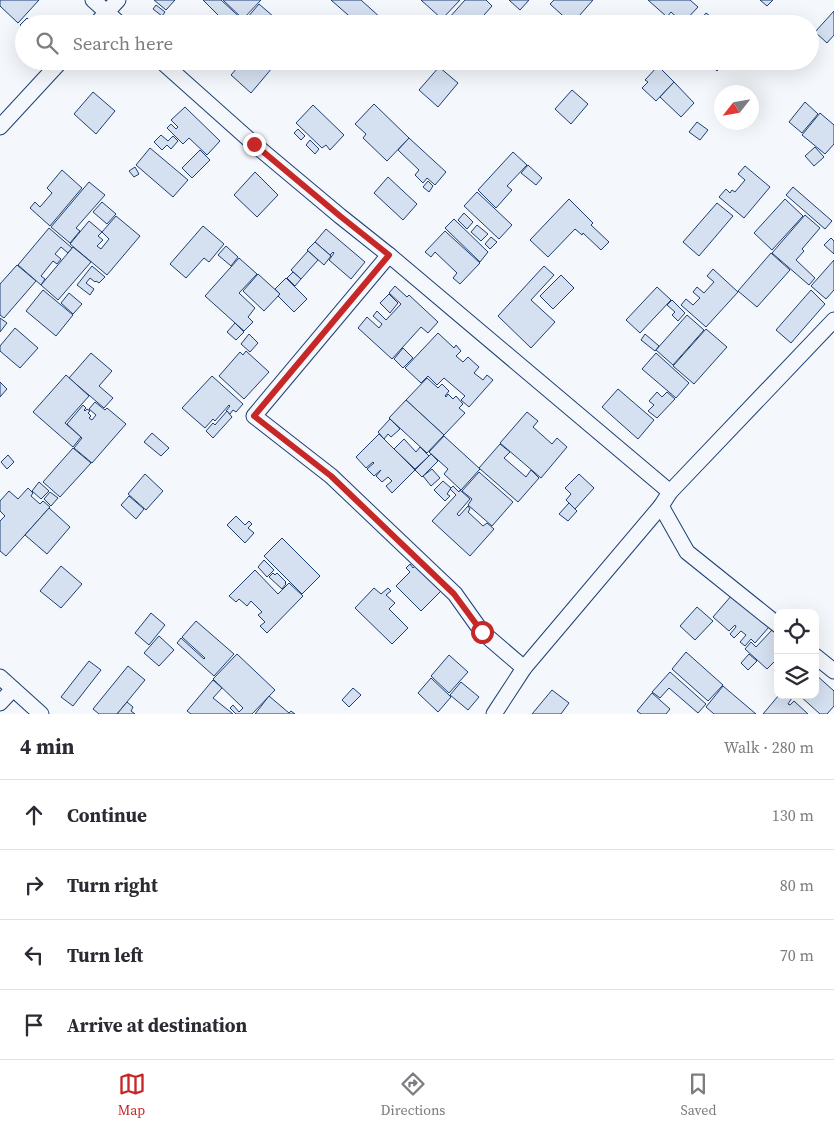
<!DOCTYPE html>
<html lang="en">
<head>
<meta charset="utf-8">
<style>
  :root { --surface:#fff; --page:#f7f7f7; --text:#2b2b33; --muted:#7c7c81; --line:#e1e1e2; --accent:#c62828 }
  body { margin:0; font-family:"Source Serif 4",serif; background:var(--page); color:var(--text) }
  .controls { position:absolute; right:15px; bottom:15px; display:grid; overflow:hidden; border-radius:10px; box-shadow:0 5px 20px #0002 }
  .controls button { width:45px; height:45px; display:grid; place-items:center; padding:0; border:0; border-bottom:1px solid var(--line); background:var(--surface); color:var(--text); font:25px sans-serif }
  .compass { position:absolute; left:714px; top:85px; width:45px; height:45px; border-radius:50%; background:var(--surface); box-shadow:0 5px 20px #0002; rotate:239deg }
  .stop { position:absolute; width:15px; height:15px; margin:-11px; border:4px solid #c62828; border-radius:50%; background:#fff }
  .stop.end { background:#c62828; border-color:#fff; box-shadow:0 1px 5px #0008 }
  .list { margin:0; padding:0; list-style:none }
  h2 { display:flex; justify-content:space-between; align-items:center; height:65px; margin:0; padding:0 20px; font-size:21px }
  h2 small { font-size:16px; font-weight:400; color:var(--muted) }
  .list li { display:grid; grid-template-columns:32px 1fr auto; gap:15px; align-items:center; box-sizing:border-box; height:70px; padding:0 20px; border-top:1px solid var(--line) }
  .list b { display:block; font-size:19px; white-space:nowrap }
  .list em { font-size:16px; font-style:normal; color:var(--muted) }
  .icon { flex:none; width:28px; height:28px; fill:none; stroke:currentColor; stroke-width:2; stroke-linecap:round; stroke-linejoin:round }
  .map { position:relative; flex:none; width:834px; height:714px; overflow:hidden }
  .search { position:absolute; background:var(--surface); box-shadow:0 5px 20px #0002; left:15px; right:15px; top:15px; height:55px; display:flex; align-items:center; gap:12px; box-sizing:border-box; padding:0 18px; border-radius:28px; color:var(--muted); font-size:19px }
  .sheet { height:345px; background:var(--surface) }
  nav { display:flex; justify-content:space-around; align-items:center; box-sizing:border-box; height:70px; border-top:1px solid var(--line); background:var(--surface); font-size:14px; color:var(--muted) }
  nav a { display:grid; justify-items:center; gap:2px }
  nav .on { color:var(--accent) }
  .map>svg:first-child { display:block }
</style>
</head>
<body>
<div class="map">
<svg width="834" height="714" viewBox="0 0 834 714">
  <rect width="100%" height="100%" fill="#f4f7fb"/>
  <g fill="#d5e0f0" stroke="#1d3f73">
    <path d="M 0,0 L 39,0 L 18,23 L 0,6 Z"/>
    <path d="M 154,0 L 175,0 L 166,10 Z"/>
    <path d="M 203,0 L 221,0 L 244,21 L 241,24 L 210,24 L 218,15 Z"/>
    <path d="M 223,0 L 261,0 L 243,19 Z"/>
    <path d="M 331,0 L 361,0 L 382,19 L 378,24 L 354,24 L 356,22 Z"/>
    <path d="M 421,0 L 460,0 L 442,19 Z"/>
    <path d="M 465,0 L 486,0 L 492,6 L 476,24 L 455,24 L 449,18 Z"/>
    <path d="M 509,0 L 529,0 L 520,10 Z"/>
    <path d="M 554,0 L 593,0 L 572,24 L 550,4 Z"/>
    <path d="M 648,0 L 690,0 L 698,7 L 683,23 L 671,12 L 667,17 Z"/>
    <path d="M 760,0 L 773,0 L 767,6 Z"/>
    <path d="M 259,4 L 282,24 L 254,24 L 247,18 Z"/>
    <path d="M 156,5 L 165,12 L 162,16 L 153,9 Z"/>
    <path d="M 834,11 L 834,35 L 827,43 L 815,32 Z"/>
    <path d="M 706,13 L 714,19 L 710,24 L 697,24 Z"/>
    <path d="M 499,16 L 506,24 L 492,24 Z"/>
    <path d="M 27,18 L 34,24 L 24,24 L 24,28 L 20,25 Z"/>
    <path d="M 218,61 L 230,61 L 225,68 Z"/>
    <path d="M 243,61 L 278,61 L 251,93 L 231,75 Z"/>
    <path d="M 294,61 L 311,61 L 304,69 Z"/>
    <path d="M 706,61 L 726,61 L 717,71 Z"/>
    <path d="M 658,66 L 674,82 L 656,101 L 642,88 L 648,82 L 645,80 Z"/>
    <path d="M 439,67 L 458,83 L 438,107 L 419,90 Z"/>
    <path d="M 674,82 L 694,103 L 681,117 L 660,97 Z"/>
    <path d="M 572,90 L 588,104 L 571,124 L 555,109 Z"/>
    <path d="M 93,92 L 115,111 L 96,134 L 74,114 Z"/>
    <path d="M 805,102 L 818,114 L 802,133 L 789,122 Z"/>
    <path d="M 374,104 L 409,138 L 387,161 L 363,138 L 366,134 L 355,124 Z"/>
    <path d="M 313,105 L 344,135 L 330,150 L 326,145 L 322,148 L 296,123 Z"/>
    <path d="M 185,107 L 220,141 L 207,155 L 189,138 L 183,144 L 167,128 L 171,124 L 176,129 L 178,127 L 171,120 Z"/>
    <path d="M 820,113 L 834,125 L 834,144 L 825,154 L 802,135 Z"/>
    <path d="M 697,122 L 708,130 L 700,140 L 689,132 Z"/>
    <path d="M 298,129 L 305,136 L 301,140 L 294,133 Z"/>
    <path d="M 161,135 L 168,141 L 173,136 L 178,141 L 171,149 L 167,145 L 162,150 L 154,142 Z"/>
    <path d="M 409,138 L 446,172 L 435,185 L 427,178 L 423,183 L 415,175 L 419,170 L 398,150 Z"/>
    <path d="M 310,140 L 319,149 L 315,154 L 306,145 Z"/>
    <path d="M 815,147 L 824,157 L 814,166 L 805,156 Z"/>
    <path d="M 150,148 L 188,180 L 173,197 L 136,165 Z"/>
    <path d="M 200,150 L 210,160 L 192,178 L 182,168 Z"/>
    <path d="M 513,152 L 527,165 L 507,186 L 512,190 L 496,208 L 478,190 Z"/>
    <path d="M 528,165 L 542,178 L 536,185 L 521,173 Z"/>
    <path d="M 745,166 L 770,187 L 744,218 L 719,197 L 726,189 L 730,193 L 732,190 L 735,192 L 745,180 L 738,174 Z"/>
    <path d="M 135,167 L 139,174 L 134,177 L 129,171 Z"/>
    <path d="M 62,170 L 82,188 L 50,226 L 30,208 L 35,202 L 40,207 L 52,193 L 47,188 Z"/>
    <path d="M 255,172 L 278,195 L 257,217 L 234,195 Z"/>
    <path d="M 388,177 L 417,204 L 403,220 L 374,193 Z"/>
    <path d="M 428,181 L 433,186 L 429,192 L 423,187 Z"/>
    <path d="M 89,182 L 105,195 L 76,228 L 80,231 L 70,243 L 51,227 Z"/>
    <path d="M 793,187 L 832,221 L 825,229 L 786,195 Z"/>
    <path d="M 477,192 L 512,225 L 499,239 L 464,206 Z"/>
    <path d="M 569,199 L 593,223 L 591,225 L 609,242 L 601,250 L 583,233 L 582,235 L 575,229 L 548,257 L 530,240 Z"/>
    <path d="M 785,199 L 803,216 L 772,250 L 754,233 Z"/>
    <path d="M 102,202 L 116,214 L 107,224 L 93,212 Z"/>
    <path d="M 717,203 L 733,216 L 699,256 L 683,242 Z"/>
    <path d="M 464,213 L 473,222 L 467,229 L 458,220 Z"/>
    <path d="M 805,215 L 820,228 L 802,249 L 804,251 L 796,260 L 815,278 L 809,285 L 772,253 Z"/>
    <path d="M 116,216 L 140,236 L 107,275 L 70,244 L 89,221 L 102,232 L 98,236 L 103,240 L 97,246 L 101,249 L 109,239 L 102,232 Z"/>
    <path d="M 454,219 L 488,252 L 480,262 L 445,228 Z"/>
    <path d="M 477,225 L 488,234 L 481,241 L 471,232 Z"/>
    <path d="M 203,226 L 224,244 L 209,262 L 204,258 L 186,278 L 170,264 Z"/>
    <path d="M 49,228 L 72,248 L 68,253 L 61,247 L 55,254 L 61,259 L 57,264 L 53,261 L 41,276 L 45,279 L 41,285 L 18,265 Z"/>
    <path d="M 326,229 L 365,262 L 351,279 L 329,260 L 334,253 L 333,252 L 330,255 L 315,242 Z"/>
    <path d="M 445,231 L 480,263 L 460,284 L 453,278 L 457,273 L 435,252 L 431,257 L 425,252 Z"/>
    <path d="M 491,237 L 497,242 L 490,249 L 485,244 Z"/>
    <path d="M 831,238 L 834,241 L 834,254 L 824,245 Z"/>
    <path d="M 315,242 L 331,256 L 324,265 L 307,250 Z"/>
    <path d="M 226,246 L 238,257 L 231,266 L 218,255 Z"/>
    <path d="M 73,247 L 91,262 L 58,300 L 41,285 Z"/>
    <path d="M 308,251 L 318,260 L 301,279 L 291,270 Z"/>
    <path d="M 771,253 L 790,270 L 757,307 L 738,291 Z"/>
    <path d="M 239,258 L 257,274 L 239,293 L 255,308 L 248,317 L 253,322 L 244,331 L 205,296 Z"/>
    <path d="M 834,260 L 834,290 L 826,299 L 811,286 Z"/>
    <path d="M 17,265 L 36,281 L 4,318 L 0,315 L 0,284 Z"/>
    <path d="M 92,266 L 105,277 L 99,283 L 96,281 L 95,282 L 90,278 L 86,283 L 94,289 L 90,295 L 77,285 Z"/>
    <path d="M 544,266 L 554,275 L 531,300 L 555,322 L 531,348 L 498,316 Z"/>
    <path d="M 713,269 L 738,292 L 706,327 L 681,305 L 686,299 L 693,305 L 700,298 L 693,292 L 697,287 L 704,293 L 714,282 L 707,276 Z"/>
    <path d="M 293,272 L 301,279 L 295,286 L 287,278 Z"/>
    <path d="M 258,274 L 280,294 L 264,311 L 243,291 Z"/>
    <path d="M 561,275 L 574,288 L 553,309 L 540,296 Z"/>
    <path d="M 286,278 L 307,299 L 294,312 L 278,296 L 280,294 L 275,289 Z"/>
    <path d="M 395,286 L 407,297 L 409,295 L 438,322 L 428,333 L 421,327 L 392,359 L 358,328 L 367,317 L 379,328 L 382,324 L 373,316 L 377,311 L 386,320 L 401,304 L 389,293 Z"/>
    <path d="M 657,287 L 671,300 L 640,333 L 626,320 Z"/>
    <path d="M 43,290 L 73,315 L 56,336 L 26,311 Z"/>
    <path d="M 811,290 L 825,304 L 791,343 L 776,330 Z"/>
    <path d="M 69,293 L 82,304 L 73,314 L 61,303 Z"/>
    <path d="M 389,294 L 398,303 L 390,313 L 380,303 Z"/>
    <path d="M 672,300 L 685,313 L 678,321 L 672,315 L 675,312 L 667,305 Z"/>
    <path d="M 687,315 L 704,330 L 673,365 L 656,350 Z"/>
    <path d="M 0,318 L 7,323 L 0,332 Z"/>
    <path d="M 235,323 L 244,332 L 236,340 L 227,332 Z"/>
    <path d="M 15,328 L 38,348 L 20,368 L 0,351 L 0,346 Z"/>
    <path d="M 706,329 L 727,347 L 694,384 L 673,366 Z"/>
    <path d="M 438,333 L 454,348 L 456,345 L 461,351 L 456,356 L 463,362 L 468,357 L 479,367 L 474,373 L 483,380 L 487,375 L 493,380 L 469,407 L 461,400 L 465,396 L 444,378 L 437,385 L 428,376 L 421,383 L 405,368 Z"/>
    <path d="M 249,334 L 258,343 L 250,352 L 241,344 Z"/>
    <path d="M 645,334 L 659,346 L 655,351 L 641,340 Z"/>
    <path d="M 403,348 L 413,358 L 403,368 L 394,359 Z"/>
    <path d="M 246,351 L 269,372 L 244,399 L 219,376 L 240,352 L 243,355 Z"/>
    <path d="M 91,353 L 112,371 L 99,386 L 113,398 L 104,408 L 69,378 Z"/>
    <path d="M 656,353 L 689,383 L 676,398 L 642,369 Z"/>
    <path d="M 66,375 L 89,396 L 65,423 L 81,437 L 73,447 L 33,412 Z"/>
    <path d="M 212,376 L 243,404 L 236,412 L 233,410 L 230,414 L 226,411 L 230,406 L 229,405 L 215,421 L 213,419 L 205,428 L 182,408 Z"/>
    <path d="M 427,378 L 438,388 L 442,384 L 449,391 L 445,396 L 446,397 L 448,394 L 453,399 L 456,396 L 463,404 L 459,408 L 465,413 L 444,435 L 406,400 Z"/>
    <path d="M 0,382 L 7,389 L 0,397 Z"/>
    <path d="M 618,389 L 654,420 L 638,439 L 602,407 Z"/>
    <path d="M 657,392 L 662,397 L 667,392 L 675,399 L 657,418 L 648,411 L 654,405 L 649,401 Z"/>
    <path d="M 406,400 L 444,435 L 427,453 L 389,418 Z"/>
    <path d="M 95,402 L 105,410 L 107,408 L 126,424 L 92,463 L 74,448 L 82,438 L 67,424 L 83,405 L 86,408 L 84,410 L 85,411 L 87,409 L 90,411 L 88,413 L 91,416 L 89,418 L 92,420 L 96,415 L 89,409 Z"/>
    <path d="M 227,411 L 232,417 L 213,438 L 206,431 L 213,423 L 215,425 Z"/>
    <path d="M 527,412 L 538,421 L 533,427 L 552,444 L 557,438 L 567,447 L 541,478 L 500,443 Z"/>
    <path d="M 390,419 L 400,429 L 391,437 L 388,434 L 384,439 L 378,432 Z"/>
    <path d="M 152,433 L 169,448 L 161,456 L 144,442 Z"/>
    <path d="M 379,434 L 415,470 L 392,493 L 386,486 L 392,481 L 388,477 L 382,482 L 376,476 L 381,470 L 374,476 L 367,469 L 374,463 L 373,462 L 366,468 L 356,457 Z"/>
    <path d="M 444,436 L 480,469 L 461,490 L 444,474 L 448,469 L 429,452 Z"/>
    <path d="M 404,439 L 416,452 L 420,447 L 429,456 L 415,469 L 394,449 Z"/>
    <path d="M 500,444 L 510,452 L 504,458 L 526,477 L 531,470 L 539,478 L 518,502 L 479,468 Z"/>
    <path d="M 73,448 L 91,463 L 60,497 L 43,482 Z"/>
    <path d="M 431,454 L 438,461 L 422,477 L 415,470 Z"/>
    <path d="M 8,455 L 14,462 L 7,469 L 1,462 Z"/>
    <path d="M 432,469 L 440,478 L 431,486 L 423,476 Z"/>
    <path d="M 479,472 L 513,502 L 492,526 L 468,505 L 472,499 L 462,491 Z"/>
    <path d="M 145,474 L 163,491 L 146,510 L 128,494 Z"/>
    <path d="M 579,474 L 594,488 L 575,509 L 566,500 L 571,494 L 565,488 Z"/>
    <path d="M 443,481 L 451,488 L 447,494 L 450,496 L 445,501 L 434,490 Z"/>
    <path d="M 39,482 L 49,491 L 41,499 L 32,491 Z"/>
    <path d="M 453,486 L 459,492 L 460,490 L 470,499 L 457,514 L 459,516 L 468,506 L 470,509 L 468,512 L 483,526 L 487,523 L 494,529 L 470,556 L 432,521 L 456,495 L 450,489 Z"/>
    <path d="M 28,488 L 33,493 L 31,496 L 40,504 L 43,501 L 50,507 L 6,556 L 0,551 L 0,521 L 5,516 L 0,511 L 0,501 L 9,491 L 18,499 Z"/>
    <path d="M 50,492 L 58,498 L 51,506 L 44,499 Z"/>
    <path d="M 129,496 L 144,509 L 136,519 L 121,505 Z"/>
    <path d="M 569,503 L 577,511 L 568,521 L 559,514 Z"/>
    <path d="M 49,508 L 70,527 L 47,554 L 25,535 Z"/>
    <path d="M 236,516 L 245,525 L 249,521 L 252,524 L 248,528 L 254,533 L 245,543 L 227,525 Z"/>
    <path d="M 282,538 L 320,576 L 302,594 L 264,556 Z"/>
    <path d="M 264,560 L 274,570 L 267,577 L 258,567 Z"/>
    <path d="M 418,563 L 444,588 L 421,611 L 396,586 L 410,572 L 406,568 L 410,564 L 413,568 Z"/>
    <path d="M 61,566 L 82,584 L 61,608 L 40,591 Z"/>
    <path d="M 255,570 L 278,594 L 289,583 L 303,596 L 267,633 L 260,626 L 265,622 L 258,615 L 262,612 L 251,601 L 247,606 L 239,599 L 236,602 L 229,596 Z"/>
    <path d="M 273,573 L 275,575 L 277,573 L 286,582 L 285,583 L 286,584 L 282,589 L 269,577 Z"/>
    <path d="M 374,588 L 381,594 L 388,588 L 391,591 L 386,595 L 395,603 L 389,609 L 408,628 L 392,644 L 355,608 Z"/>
    <path d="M 732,595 L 769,627 L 755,643 L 751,639 L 745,646 L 740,642 L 746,635 L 741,631 L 734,638 L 730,634 L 736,627 L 735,625 L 729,631 L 713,617 Z"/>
    <path d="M 697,607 L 713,621 L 695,640 L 680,626 Z"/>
    <path d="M 151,613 L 165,625 L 149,645 L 135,633 Z"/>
    <path d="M 196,621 L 234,654 L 214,676 L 177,643 L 181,638 L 204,659 L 205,658 L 182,637 Z"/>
    <path d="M 772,630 L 778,635 L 778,658 L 767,669 L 745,649 L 751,642 L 756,647 Z"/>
    <path d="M 159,636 L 174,650 L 159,666 L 144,653 Z"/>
    <path d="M 686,652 L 723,685 L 708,701 L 672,669 Z"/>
    <path d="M 237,654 L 275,690 L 252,714 L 236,714 L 230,708 L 233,705 L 239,712 L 243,708 L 213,679 Z"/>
    <path d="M 749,654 L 757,661 L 748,670 L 741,663 Z"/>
    <path d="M 449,655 L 468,672 L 449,693 L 431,676 Z"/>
    <path d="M 89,661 L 101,670 L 73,706 L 61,697 Z"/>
    <path d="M 128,666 L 145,680 L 117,714 L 99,714 L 93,709 Z"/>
    <path d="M 670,672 L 706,704 L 698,713 L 669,688 L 660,698 L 652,692 Z"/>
    <path d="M 815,674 L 834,691 L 834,706 L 827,714 L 820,714 L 799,695 L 815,695 Z"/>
    <path d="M 431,678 L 451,697 L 438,712 L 418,693 Z"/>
    <path d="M 213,680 L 222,688 L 213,698 L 233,714 L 191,714 L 187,711 Z"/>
    <path d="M 461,682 L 479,697 L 468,710 L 450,695 Z"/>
    <path d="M 723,686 L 756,714 L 714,714 L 706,707 Z"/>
    <path d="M 353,688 L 361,695 L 349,707 L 342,700 Z"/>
    <path d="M 552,690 L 569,703 L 561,714 L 532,714 Z"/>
    <path d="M 652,693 L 670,709 L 666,714 L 641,714 L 637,711 Z"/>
    <path d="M 779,695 L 794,695 L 788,704 L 790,705 L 794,701 L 808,714 L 763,714 Z"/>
    <path d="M 269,696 L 289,713 L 291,711 L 295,714 L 255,714 Z"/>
    <path d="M 127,702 L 133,707 L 131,711 L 135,714 L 117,714 Z"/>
  </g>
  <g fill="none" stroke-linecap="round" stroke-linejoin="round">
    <g stroke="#1d3f73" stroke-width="17">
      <g id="minor">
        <path d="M 93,0 L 120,24"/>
        <path d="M 96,24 L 118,0"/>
        <path d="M 161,61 L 254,144 L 340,216 L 389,255 L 670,492"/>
        <path d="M 0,127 L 61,61"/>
        <path d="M 389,255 L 254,416 L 331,476 L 455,594 L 482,632 L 524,668"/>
        <path d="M 661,506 L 687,552 L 778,625"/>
        <path d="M 815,656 L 834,671"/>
        <path d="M 0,677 L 41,714"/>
        <path d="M 0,703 L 13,689"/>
        <path d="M 494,714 L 524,668 L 661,506 L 670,492 L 834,320"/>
      </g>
    </g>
    <use href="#minor" stroke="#f4f7fb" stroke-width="15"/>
  </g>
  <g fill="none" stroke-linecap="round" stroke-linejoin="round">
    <path stroke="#c62828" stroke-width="6" d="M 254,144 L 340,216 L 389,255 L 254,416 L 331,476 L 454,594 L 482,632"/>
  </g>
</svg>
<div class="controls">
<button><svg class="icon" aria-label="locate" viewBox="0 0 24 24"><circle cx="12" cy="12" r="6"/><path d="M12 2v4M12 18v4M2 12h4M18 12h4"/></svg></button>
<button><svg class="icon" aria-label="layers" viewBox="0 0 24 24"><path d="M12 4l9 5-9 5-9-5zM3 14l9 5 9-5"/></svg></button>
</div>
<svg class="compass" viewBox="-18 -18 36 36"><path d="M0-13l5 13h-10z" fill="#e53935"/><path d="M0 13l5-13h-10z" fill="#7c7c81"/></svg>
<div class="stop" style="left:482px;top:632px"></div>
<div class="stop end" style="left:254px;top:144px"></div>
<div class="search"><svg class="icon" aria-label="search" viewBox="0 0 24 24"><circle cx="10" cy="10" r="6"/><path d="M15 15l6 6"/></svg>Search here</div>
</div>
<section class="sheet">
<h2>4 min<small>Walk · 280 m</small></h2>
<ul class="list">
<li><svg class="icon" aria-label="ahead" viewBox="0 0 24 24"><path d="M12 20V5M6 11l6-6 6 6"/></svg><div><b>Continue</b></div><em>130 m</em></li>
<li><svg class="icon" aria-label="right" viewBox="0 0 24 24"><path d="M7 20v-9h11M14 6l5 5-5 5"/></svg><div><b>Turn right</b></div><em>80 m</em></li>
<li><svg class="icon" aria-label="left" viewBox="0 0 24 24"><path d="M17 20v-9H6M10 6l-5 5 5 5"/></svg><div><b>Turn left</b></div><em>70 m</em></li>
<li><svg class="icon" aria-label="arrive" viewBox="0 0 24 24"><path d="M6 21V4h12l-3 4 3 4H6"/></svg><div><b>Arrive at destination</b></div></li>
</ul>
</section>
<nav>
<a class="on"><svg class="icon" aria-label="map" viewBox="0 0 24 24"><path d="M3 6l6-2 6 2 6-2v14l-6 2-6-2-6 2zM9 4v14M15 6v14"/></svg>Map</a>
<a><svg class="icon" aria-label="directions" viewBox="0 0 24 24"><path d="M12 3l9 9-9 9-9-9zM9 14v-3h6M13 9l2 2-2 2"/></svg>Directions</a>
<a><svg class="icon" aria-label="saved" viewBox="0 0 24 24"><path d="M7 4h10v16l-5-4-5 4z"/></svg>Saved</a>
</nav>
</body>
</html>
